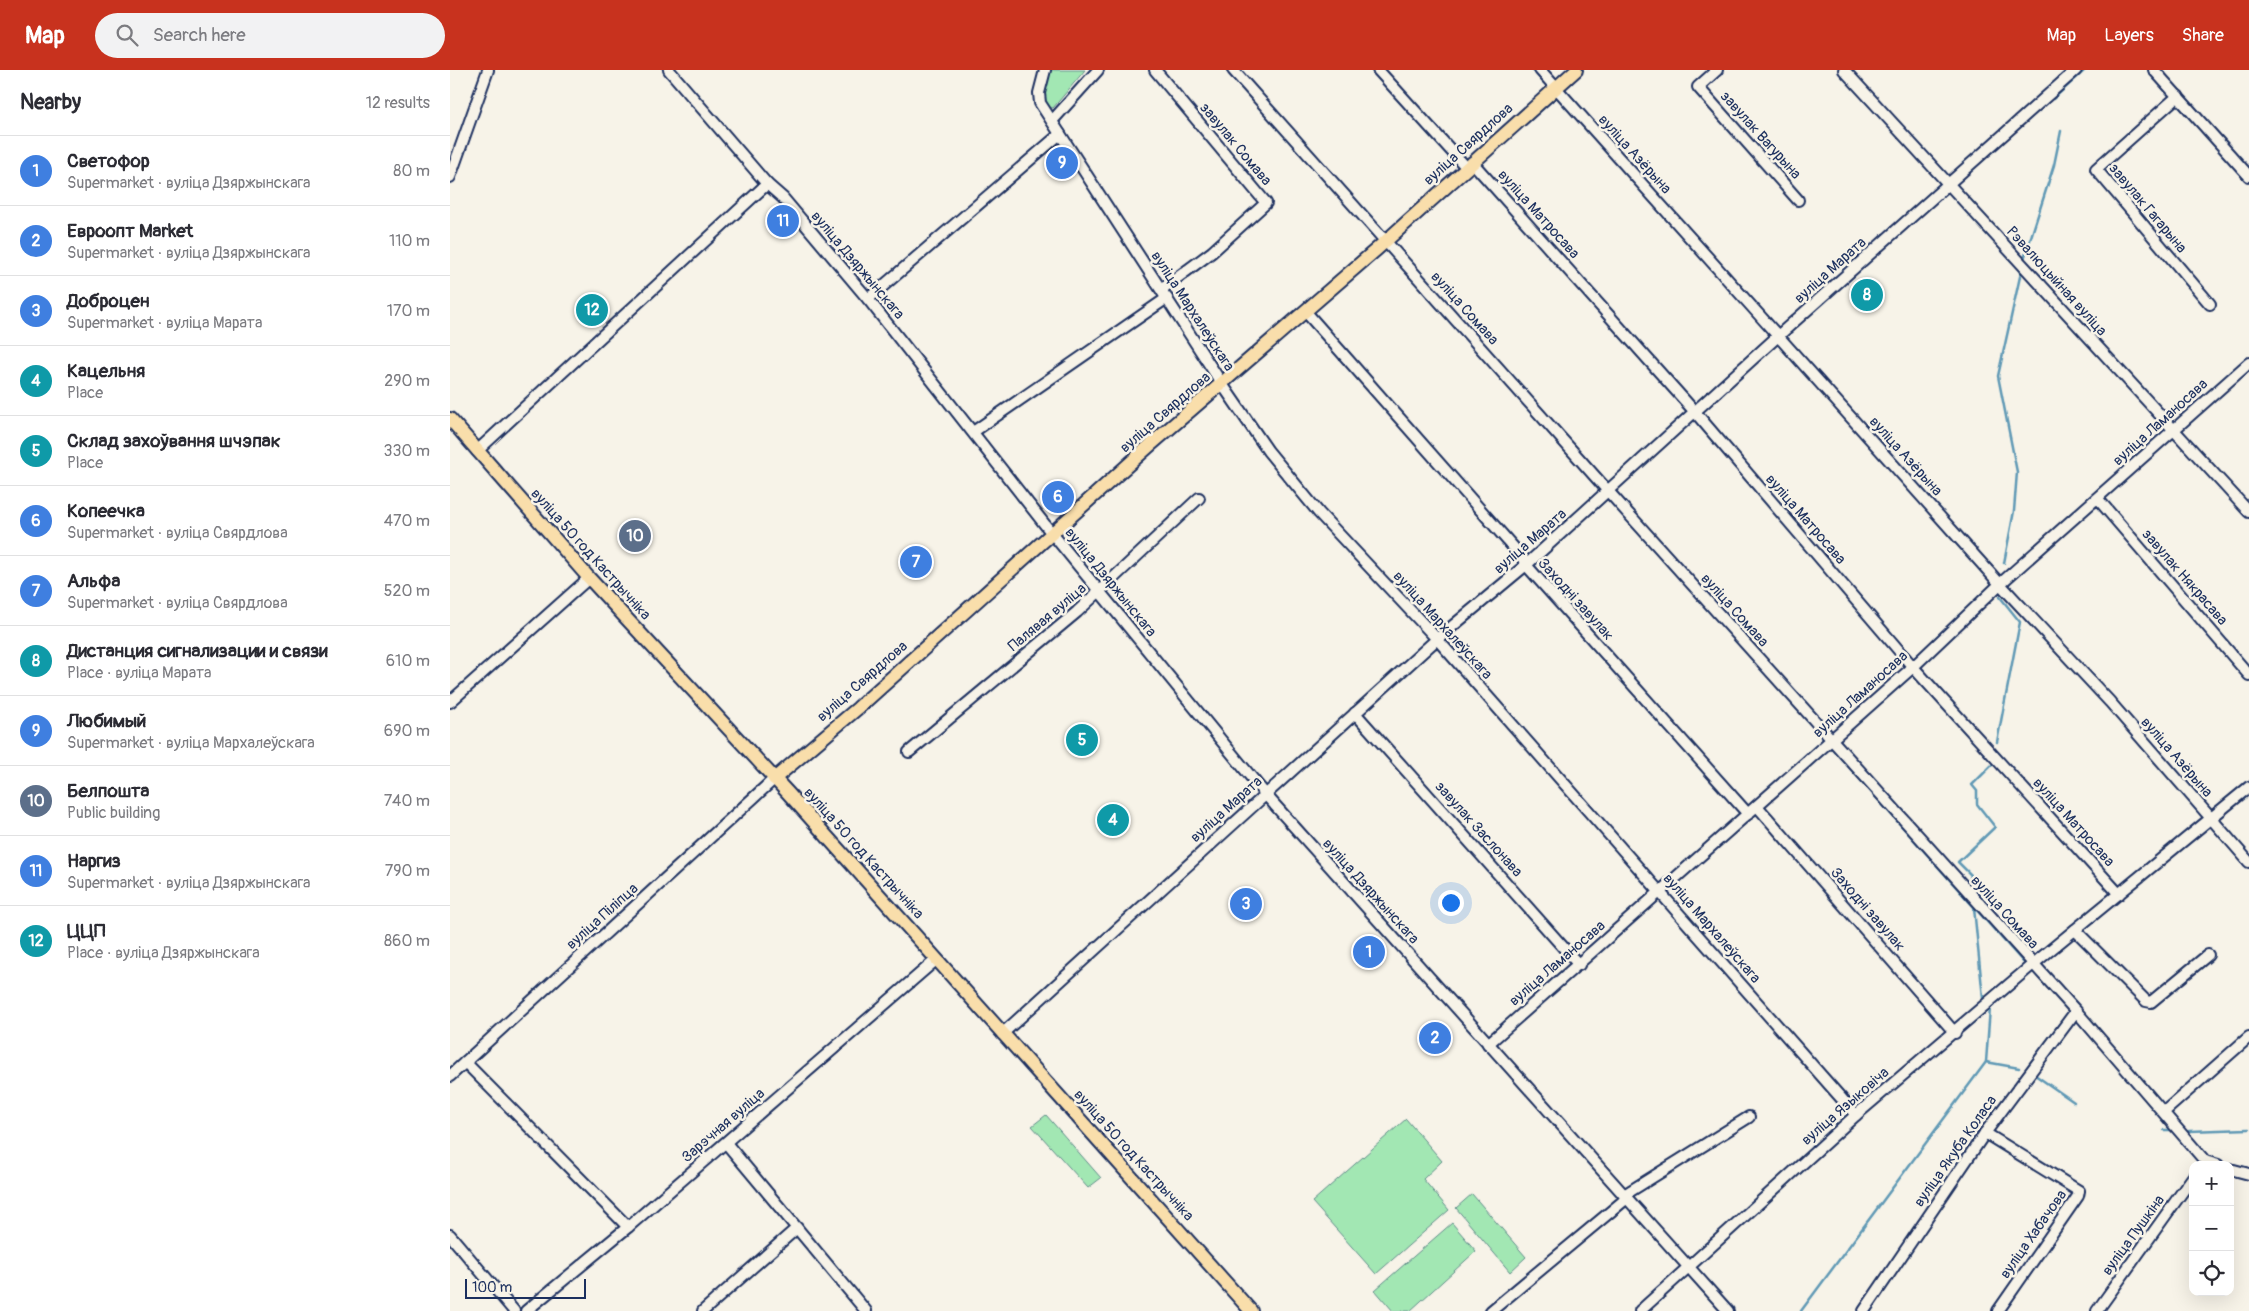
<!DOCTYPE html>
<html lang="en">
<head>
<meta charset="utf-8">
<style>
  :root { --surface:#fff; --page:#f2f2f3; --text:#2b2b33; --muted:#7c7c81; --line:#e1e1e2; --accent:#c8321e }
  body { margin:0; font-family:Pangolin,sans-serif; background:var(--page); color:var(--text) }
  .controls { position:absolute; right:15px; bottom:15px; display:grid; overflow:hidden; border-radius:10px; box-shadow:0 5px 20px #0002 }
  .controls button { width:45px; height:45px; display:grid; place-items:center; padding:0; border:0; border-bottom:1px solid var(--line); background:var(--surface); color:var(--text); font:25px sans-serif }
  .scale { position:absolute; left:15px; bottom:12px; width:121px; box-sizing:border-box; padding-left:5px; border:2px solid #1b2f5e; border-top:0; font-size:14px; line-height:18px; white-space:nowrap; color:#1b2f5e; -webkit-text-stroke:4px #f7f3e8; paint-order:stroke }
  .you { position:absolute; left:1000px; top:832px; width:18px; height:18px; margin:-12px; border:4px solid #fff; border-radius:50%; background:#1a73e8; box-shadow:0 0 0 8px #1a73e833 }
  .badge { display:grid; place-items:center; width:32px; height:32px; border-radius:50%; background:var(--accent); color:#fff; font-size:16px; font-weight:700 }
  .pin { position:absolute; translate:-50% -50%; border:2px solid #fff; box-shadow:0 1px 5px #0006 }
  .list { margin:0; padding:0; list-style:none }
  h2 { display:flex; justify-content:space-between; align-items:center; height:65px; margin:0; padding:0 20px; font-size:21px }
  h2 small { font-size:16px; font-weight:400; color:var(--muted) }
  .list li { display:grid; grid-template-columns:32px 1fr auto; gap:15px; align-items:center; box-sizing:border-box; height:70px; padding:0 20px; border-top:1px solid var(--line) }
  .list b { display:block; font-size:19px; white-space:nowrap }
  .list p { margin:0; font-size:16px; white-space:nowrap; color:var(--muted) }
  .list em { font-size:16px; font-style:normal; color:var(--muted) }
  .icon { flex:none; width:28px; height:28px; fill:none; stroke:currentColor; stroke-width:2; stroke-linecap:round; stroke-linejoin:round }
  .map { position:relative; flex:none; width:1799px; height:1241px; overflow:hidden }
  header { display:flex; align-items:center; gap:30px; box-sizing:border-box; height:70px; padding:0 25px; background:var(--accent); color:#fff }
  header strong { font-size:24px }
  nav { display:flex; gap:28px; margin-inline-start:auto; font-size:18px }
  .search { width:350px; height:45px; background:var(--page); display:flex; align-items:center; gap:12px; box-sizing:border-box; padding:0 18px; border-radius:28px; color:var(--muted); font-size:19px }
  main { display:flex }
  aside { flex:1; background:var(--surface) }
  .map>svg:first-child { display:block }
</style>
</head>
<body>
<header>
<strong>Map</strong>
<div class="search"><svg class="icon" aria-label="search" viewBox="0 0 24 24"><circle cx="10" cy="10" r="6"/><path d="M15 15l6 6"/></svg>Search here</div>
<nav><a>Map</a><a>Layers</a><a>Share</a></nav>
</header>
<main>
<aside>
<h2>Nearby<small>12 results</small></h2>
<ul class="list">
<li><span class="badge" style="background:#3f7fe0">1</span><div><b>Светофор</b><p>Supermarket · вуліца Дзяржынскага</p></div><em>80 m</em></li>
<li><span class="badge" style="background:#3f7fe0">2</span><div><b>Евроопт Market</b><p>Supermarket · вуліца Дзяржынскага</p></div><em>110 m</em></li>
<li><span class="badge" style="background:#3f7fe0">3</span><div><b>Доброцен</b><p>Supermarket · вуліца Марата</p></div><em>170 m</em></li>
<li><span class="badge" style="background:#0f9aa8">4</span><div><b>Кацельня</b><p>Place</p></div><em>290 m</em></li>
<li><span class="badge" style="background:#0f9aa8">5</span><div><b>Склад захоўвання шчэпак</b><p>Place</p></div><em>330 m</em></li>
<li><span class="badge" style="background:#3f7fe0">6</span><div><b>Копеечка</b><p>Supermarket · вуліца Свярдлова</p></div><em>470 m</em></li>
<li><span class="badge" style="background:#3f7fe0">7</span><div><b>Альфа</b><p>Supermarket · вуліца Свярдлова</p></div><em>520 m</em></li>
<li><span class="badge" style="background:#0f9aa8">8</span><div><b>Дистанция сигнализации и связи</b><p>Place · вуліца Марата</p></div><em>610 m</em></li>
<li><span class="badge" style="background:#3f7fe0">9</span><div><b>Любимый</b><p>Supermarket · вуліца Мархалеўскага</p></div><em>690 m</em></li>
<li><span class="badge" style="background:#5c6f8a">10</span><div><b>Белпошта</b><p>Public building</p></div><em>740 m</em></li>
<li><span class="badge" style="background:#3f7fe0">11</span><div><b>Наргиз</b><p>Supermarket · вуліца Дзяржынскага</p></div><em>790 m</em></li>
<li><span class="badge" style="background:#0f9aa8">12</span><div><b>ЦЦП</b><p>Place · вуліца Дзяржынскага</p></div><em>860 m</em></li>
</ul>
</aside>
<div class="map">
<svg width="1799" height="1241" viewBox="0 0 1799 1241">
  <rect width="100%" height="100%" fill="#f7f3e8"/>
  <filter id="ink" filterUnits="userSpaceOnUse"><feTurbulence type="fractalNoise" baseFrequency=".02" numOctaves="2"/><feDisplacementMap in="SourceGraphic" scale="10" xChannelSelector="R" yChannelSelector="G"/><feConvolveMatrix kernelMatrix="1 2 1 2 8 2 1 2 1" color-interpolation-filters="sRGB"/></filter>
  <g filter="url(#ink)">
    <g fill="#a2e7b3" stroke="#5e8b88">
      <path d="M 599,0 L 635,0 L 603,38 L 598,37 L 592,28 Z"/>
      <path d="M 596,1045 L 651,1108 L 638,1118 L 582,1056 Z"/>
      <path d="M 956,1049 L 992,1091 L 973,1109 L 999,1140 L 926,1204 L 862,1132 Z"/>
      <path d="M 1022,1124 L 1076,1187 L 1060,1202 L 1006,1138 Z"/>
      <path d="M 1002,1153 L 1026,1181 L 960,1241 L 943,1241 L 925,1220 Z"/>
    </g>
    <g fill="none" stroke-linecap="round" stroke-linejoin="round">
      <g stroke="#6199b5" stroke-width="2.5">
        <path d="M 1083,0 L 1093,12"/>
        <path d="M 1603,29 L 1635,0"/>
        <path d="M 1574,189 L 1604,95 L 1611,61"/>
        <path d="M 1554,493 L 1564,441 L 1567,402 L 1548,306 L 1571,202"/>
        <path d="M 1547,672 L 1570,552 L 1550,527"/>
        <path d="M 1381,677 L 1573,892"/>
        <path d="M 1532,828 L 1519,812 L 1521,805 L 1508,792 L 1545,757 L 1527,734 L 1527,721 L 1522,715 L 1545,692"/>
        <path d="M 1524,838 L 1533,928"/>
        <path d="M 1536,992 L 1540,938"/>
        <path d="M 1585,1005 L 1624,1032"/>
        <path d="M 1714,1060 L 1721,1060"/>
        <path d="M 1739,1061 L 1799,1059"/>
        <path d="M 1351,1241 L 1536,992 L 1569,998"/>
      </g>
      <g stroke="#1b2f5e" stroke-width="14">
        <g id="minor">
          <path d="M 219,0 L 317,114"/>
          <path d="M 595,0 L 589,23 L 590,33 L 772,314 L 818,381 L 869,443 L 987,569 L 1406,1045"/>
          <path d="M 705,0 L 816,133 L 762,182 L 712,219"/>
          <path d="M 783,0 L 1158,421 L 1626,941 L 1755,1091 L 1768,1095"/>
          <path d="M 928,0 L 1016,97"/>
          <path d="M 1090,0 L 1550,514 L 1660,632 L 1799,792"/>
          <path d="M 1267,0 L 1248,17 L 1348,130"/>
          <path d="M 1394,0 L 1799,442"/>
          <path d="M 1704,0 L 1799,106"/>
          <path d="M 1728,26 L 1646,99 L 1760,234"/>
          <path d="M 602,51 L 648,0"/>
          <path d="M 1022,92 L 1245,342 L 1463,597 L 1669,824"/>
          <path d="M 0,107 L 38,0"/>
          <path d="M 418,229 L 610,64"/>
          <path d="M 855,241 L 1072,487 L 1076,495 L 1298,744"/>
          <path d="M 523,362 L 717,228"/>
          <path d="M 27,381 L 317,114 L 333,128 L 418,229 L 596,456 L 815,724 L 1278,1241"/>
          <path d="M 1648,429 L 1799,605"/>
          <path d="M 0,632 L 139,508"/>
          <path d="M 905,643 L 1129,895"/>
          <path d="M 459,682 L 627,542 L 749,428"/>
          <path d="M 1307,736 L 1505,963"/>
          <path d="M 1625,860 L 1696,931 L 1701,932 L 1758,885"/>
          <path d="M 552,964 L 987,569 L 1076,495 L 1328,266 L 1626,0"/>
          <path d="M 1038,974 L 1381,670 L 1463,597 L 1550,514 L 1799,293"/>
          <path d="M 15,992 L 178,1157"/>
          <path d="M 0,1006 L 324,709"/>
          <path d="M 1714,1042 L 1799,967"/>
          <path d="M 1535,1063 L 1629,1121 L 1628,1126 L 1548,1241"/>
          <path d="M 276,1073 L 416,1241"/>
          <path d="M 1780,1099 L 1799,1104"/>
          <path d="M 1174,1125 L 1299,1047"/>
          <path d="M 0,1165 L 64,1241"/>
          <path d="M 76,1241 L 178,1157 L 487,889"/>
          <path d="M 253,1241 L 347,1158"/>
          <path d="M 1041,1241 L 1177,1128"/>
          <path d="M 1190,1241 L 1406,1045 L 1582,895 L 1799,717"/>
          <path d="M 1414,1241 L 1535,1063 L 1626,941"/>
          <path d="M 1647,1241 L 1743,1107"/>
        </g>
      </g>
      <g stroke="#1b2f5e" stroke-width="16">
        <g id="major">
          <path d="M 0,349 L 139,508 L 338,723 L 801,1241"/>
          <path d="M 324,709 L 408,638 L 698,377 L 927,179 L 1126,0"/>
        </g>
      </g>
      <use href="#minor" stroke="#f7f3e8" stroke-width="10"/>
      <use href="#major" stroke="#f9deab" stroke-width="12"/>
    </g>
  </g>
  <g text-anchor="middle" stroke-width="5" stroke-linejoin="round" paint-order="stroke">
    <g font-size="15" fill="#1b2f5e" stroke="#f7f3e8">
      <text transform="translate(1311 65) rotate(48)" y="5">завулак Вагурына</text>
      <text transform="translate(786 74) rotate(50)" y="5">завулак Сомава</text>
      <text transform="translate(1018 74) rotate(-42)" y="5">вуліца Свярдлова</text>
      <text transform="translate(1185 84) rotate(48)" y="5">вуліца Азёрына</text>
      <text transform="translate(1698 138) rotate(50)" y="5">завулак Гагарына</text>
      <text transform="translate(1089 144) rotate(48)" y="5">вуліца Матросава</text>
      <text transform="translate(408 195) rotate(50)" y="5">вуліца Дзяржынскага</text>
      <text transform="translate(1380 200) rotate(-42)" y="5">вуліца Марата</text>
      <text transform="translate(1607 211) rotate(48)" y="5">Рэвалюцыйная вуліца</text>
      <text transform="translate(1015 238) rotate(48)" y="5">вуліца Сомава</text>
      <text transform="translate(743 241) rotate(57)" y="5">вуліца Мархалеўскага</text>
      <text transform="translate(715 342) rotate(-41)" y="5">вуліца Свярдлова</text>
      <text transform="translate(1710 352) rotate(-42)" y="5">вуліца Ламаносава</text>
      <text transform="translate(1456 386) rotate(48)" y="5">вуліца Азёрына</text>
      <text transform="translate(1356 449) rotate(49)" y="5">вуліца Матросава</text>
      <text transform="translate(1080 471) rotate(-41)" y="5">вуліца Марата</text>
      <text transform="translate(141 484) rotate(48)" y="5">вуліца 50 год Кастрычніка</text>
      <text transform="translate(1735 507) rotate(49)" y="5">завулак Някрасава</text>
      <text transform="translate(661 512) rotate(51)" y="5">вуліца Дзяржынскага</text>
      <text transform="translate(1126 529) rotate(48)" y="5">Заходні завулак</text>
      <text transform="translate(1285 540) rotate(48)" y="5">вуліца Сомава</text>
      <text transform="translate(597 547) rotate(-40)" y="5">Палявая вуліца</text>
      <text transform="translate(993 555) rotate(48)" y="5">вуліца Мархалеўскага</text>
      <text transform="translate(412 611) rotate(-41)" y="5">вуліца Свярдлова</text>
      <text transform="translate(1410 624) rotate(-42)" y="5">вуліца Ламаносава</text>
      <text transform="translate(1727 687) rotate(49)" y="5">вуліца Азёрына</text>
      <text transform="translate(776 739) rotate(-42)" y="5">вуліца Марата</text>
      <text transform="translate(1624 752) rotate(48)" y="5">вуліца Матросава</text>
      <text transform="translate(1029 759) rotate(48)" y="5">завулак Заслонава</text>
      <text transform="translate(414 783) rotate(48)" y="5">вуліца 50 год Кастрычніка</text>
      <text transform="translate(921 821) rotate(48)" y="5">вуліца Дзяржынскага</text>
      <text transform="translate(1418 839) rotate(49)" y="5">Заходні завулак</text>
      <text transform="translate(1555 842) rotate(48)" y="5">вуліца Сомава</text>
      <text transform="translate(152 846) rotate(-42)" y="5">вуліца Піліпца</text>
      <text transform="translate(1262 858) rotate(49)" y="5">вуліца Мархалеўскага</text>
      <text transform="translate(1107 893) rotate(-41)" y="5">вуліца Ламаносава</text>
      <text transform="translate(1395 1036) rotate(-41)" y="5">вуліца Языковіча</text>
      <text transform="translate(273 1055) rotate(-41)" y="5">Зарэчная вуліца</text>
      <text transform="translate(1505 1081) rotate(-55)" y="5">вуліца Якуба Коласа</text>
      <text transform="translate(684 1085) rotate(48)" y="5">вуліца 50 год Кастрычніка</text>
      <text transform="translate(1583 1164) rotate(-55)" y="5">вуліца Хабачова</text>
      <text transform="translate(1683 1165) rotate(-54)" y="5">вуліца Пушкіна</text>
    </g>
  </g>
</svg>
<div class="controls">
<button>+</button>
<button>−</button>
<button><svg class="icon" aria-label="locate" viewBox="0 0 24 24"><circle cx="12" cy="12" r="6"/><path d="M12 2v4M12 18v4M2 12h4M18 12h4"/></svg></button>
</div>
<div class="scale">100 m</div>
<div class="you"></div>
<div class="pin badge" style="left:919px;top:882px;background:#3f7fe0">1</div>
<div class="pin badge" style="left:985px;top:968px;background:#3f7fe0">2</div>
<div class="pin badge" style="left:796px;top:834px;background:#3f7fe0">3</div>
<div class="pin badge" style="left:663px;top:750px;background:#0f9aa8">4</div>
<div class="pin badge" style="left:632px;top:670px;background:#0f9aa8">5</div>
<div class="pin badge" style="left:608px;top:427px;background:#3f7fe0">6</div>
<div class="pin badge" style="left:466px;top:492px;background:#3f7fe0">7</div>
<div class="pin badge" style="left:1417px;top:225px;background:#0f9aa8">8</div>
<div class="pin badge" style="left:612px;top:93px;background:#3f7fe0">9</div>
<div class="pin badge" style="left:185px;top:466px;background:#5c6f8a">10</div>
<div class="pin badge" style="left:333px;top:151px;background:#3f7fe0">11</div>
<div class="pin badge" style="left:142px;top:240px;background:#0f9aa8">12</div>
</div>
</main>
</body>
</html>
